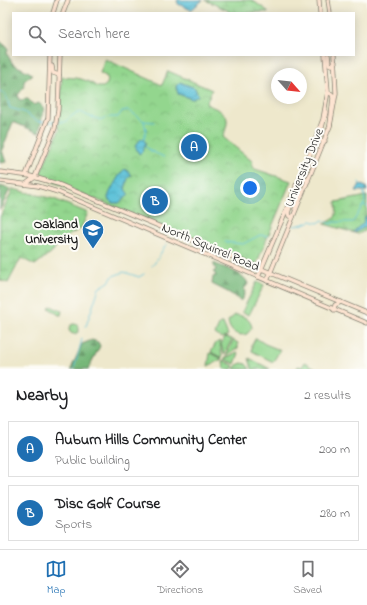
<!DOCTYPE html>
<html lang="en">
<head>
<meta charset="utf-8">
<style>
  :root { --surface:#fff; --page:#f6f6f6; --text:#202124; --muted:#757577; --line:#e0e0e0; --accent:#1f6fb2 }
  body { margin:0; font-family:"Indie Flower",sans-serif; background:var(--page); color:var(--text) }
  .compass { position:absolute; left:271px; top:68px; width:36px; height:36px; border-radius:50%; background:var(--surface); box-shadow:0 2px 10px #0003; rotate:117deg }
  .you { position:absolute; left:250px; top:188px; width:14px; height:14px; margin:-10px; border:3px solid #fff; border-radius:50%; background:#1a73e8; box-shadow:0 0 0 6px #1a73e833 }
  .badge { display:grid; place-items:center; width:26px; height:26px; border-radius:50%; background:var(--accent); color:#fff; font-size:13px; font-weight:700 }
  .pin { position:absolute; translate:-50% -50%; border:2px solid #fff; box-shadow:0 1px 4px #0006 }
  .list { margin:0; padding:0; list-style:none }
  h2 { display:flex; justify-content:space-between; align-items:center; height:52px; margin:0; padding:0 16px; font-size:17px }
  h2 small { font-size:13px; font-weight:400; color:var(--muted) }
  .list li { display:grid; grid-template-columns:26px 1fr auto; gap:12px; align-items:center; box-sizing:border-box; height:56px; margin:0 8px 8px; padding:0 8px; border:1px solid var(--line); border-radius:0px }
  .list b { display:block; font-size:15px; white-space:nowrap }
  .list p { margin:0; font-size:13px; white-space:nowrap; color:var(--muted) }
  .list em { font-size:13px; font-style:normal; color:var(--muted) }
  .icon { flex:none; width:22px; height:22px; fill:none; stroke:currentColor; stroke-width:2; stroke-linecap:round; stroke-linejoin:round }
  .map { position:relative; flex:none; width:367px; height:369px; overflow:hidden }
  .search { position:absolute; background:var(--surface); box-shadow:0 2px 10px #0003; left:12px; right:12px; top:12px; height:44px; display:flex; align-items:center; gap:10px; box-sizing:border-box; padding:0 14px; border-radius:0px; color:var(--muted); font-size:15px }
  .sheet { height:180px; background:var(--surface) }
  nav { display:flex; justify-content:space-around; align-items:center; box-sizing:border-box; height:56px; border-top:1px solid var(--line); background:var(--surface); font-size:11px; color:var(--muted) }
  nav a { display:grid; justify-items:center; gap:2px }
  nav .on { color:var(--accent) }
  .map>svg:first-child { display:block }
</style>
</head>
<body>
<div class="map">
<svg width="367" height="369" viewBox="0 0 367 369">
  <defs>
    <pattern id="forest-firs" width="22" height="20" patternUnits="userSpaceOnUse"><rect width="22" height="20" fill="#76b779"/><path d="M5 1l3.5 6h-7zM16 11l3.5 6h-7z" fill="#609462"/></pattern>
    <pattern id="wetland-marsh" width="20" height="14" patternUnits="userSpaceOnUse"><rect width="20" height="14" fill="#93d68e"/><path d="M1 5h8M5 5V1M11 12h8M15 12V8" fill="none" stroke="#7eb77a"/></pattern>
    <pattern id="park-crowns" width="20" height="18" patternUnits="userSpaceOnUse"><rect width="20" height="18" fill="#93d68e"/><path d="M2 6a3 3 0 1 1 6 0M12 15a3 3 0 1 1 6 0" fill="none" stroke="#7eb77a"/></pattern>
    <pattern id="water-waves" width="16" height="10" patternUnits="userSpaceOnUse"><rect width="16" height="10" fill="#5bc1d8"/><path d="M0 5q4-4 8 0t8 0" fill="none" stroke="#4fa5b9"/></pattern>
  </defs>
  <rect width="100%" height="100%" fill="#fdfcf7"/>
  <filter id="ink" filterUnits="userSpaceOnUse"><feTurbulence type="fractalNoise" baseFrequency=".025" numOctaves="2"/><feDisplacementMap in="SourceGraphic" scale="8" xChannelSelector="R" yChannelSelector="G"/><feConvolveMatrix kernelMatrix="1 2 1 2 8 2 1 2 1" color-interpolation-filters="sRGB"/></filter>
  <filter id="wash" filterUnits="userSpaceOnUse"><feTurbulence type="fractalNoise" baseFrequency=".012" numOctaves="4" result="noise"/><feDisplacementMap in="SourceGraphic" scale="16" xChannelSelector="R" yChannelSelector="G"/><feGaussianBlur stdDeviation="0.9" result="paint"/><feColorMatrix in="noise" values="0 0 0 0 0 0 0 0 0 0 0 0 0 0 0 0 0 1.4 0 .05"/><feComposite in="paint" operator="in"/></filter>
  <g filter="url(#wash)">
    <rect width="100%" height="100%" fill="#eee8cc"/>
    <g fill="#93d68e" stroke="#587955">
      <path d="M 257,282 L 264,285 L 249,315 L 242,312 Z"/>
      <path d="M 51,306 L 62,311 L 61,315 L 59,315 L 49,308 Z"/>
      <path d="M 235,315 C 243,315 251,319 252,328 L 247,334 C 238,337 229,332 228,321 Z"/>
      <path d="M 220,323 L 223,323 L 228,335 L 221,338 L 215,334 Z"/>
      <circle cx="74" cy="329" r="5"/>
      <path d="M 225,337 L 232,339 L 224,355 L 221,344 Z"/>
      <path d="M 256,338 L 265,344 L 280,350 L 273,362 L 252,351 L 252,344 Z"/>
      <path d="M 233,340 L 238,343 L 238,348 L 226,356 Z"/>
      <path d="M 220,341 L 220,342 L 222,358 L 211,352 L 216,343 Z"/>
      <path d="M 237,352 L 239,353 L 235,364 L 224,359 Z"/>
      <path d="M 210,353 L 211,353 L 222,359 L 208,366 Z"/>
      <path d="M 249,358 L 270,369 L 252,369 Z"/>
      <path d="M 223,360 L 234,366 L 232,369 L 224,369 Z"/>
      <path d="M 305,362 L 317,369 L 297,369 L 298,366 L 302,367 Z"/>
      <path d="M 242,363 L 246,364 L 250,369 L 234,369 L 237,365 Z"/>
    </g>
    <g fill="url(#forest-firs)" stroke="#496a4a">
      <path d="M 0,41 L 8,48 L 7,54 L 13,64 L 31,73 L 32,75 L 24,81 L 24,87 L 18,95 L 19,100 L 28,99 L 34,105 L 39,103 L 44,108 L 39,133 L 13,122 L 2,150 L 6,162 L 0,163 Z"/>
      <path d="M 0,186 L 10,189 L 0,210 Z"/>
      <path d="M 213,263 C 223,267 246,274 248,284 L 244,289 L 245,292 L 242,300 L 239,300 C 232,293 221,289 212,284 L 213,277 L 216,275 L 213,272 L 216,270 Z"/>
      <path d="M 92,340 L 98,342 L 100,346 L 88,369 L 71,369 L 82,344 Z"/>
    </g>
    <g fill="url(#wetland-marsh)" stroke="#587955">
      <path d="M 205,0 L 252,0 L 269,12 L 228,13 L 229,11 Z"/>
      <path d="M 13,189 L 54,199 L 88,213 L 81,228 L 63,239 L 52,252 L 35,265 L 21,258 L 8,283 L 0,280 L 0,217 Z"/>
      <path d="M 367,196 L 367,230 L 358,234 L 324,224 C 337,218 337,217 336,202 Z"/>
    </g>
    <path fill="url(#park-crowns)" stroke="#587955" d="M 105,59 L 162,85 L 168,71 L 212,90 L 206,104 C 226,113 232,114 223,137 L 253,162 L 251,165 L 255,169 L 291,181 L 256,265 L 39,176 L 60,128 L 58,127 L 62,77 C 76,78 86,78 97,87 L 103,87 L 107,84 L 108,79 L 104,75 L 100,73 Z"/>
    <g fill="url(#water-waves)" stroke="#3c6e7a">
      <path d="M 177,0 L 203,0 L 191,10 L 178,4 Z"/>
      <path d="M 180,82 L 195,88 L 198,96 L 192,99 L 178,94 L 176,86 Z"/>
      <path d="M 141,139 L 143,139 L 146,143 L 142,152 L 139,154 L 135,146 Z"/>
      <path d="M 125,169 L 132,175 L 128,178 L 125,189 L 129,195 L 119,203 L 112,203 L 108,199 L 108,197 C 110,191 120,172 125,169 Z"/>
      <path d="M 360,184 L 366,187 L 367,191 L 356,191 Z"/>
      <path d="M 365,216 L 367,217 L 367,226 L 354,233 L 354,231 L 363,223 Z"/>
    </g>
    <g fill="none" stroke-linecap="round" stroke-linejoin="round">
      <g stroke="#5bc1d8" stroke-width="1">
        <path d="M 0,91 L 6,95 L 10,108 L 24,112 L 37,121 L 45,122"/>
        <path d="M 144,121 L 146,130 L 144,140"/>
        <path d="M 49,122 L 65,122 L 73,115 L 81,112 L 88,116 L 102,120 L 108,117 L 118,117 L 122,111 L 128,110 L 144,121 L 154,122"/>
        <path d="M 145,146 L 151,151 L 164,157"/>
        <path d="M 359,182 L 360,184"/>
        <path d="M 364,205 L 367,207"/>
        <path d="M 294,226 L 304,224 L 311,221 L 318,223 L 323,220 L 331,224 L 334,222 L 353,222 L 365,202 L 364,192"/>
        <path d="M 225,242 L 243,244 L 260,235 L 268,236"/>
        <path d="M 152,266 C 159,259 161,250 167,244"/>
        <path d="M 86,326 L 99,288 L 109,282 L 113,276 L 124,272 L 139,277 L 144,274"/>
        <path d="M 74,369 L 82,339"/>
      </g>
    </g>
  </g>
  <g filter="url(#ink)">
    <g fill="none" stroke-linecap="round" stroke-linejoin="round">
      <g stroke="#858274" stroke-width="5">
        <g id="secondary">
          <path d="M 319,0 L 320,13"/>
          <path d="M 328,0 L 330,13"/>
          <path d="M 53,13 L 57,0"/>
          <path d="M 63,13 L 68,0"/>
          <path d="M 328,55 L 329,64 L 332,65 L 335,62"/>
          <path d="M 52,66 L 53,73 L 59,75"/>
          <path d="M 328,93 L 332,94 L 333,98 L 330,125"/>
          <path d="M 325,141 L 322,141 L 319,139 L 326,112"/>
          <path d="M 0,172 L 30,176 L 58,184 L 367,313"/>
          <path d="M 26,175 L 48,118 L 50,55"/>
          <path d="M 0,181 L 38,186 L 58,192 L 367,323"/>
          <path d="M 308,181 L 303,178 L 309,163"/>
          <path d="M 26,184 L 35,177 L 55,128 L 58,110 L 60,55"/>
          <path d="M 295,209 L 301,190 L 296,185"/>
          <path d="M 293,217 L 289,216 L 288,213 L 294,195"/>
          <path d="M 258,277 L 312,149 L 323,119 L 328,91 L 325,55"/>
          <path d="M 267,281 L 330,126 L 336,93 L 334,55"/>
          <path d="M 334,310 L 335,305 L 341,302"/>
        </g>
      </g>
      <use href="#secondary" stroke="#fde4d1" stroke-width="3.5"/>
    </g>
  </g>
  <defs>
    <g id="university-pin" transform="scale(1.15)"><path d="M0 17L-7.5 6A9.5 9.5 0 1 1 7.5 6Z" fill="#1f6fb2" stroke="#fdfcf7"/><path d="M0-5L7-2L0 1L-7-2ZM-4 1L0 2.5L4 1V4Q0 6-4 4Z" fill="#fff"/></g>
  </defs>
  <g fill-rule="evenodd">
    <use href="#university-pin" x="93" y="230"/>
  </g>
  <g text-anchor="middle" stroke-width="4" stroke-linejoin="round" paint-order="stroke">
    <g font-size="13" fill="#1c1c1c" stroke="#fdfcf7">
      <text transform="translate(303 167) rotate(-68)" y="5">University Drive</text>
      <text transform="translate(211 246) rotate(23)" y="5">North Squirrel Road</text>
    </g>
    <g font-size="13" font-weight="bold" fill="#1c1c1c" stroke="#fdfcf7" text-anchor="end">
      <text x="78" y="228">Oakland<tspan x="78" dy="15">University</tspan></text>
    </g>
  </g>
</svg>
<svg class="compass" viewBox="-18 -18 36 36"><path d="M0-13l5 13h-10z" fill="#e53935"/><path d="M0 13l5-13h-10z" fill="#757577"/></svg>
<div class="you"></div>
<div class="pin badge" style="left:194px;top:147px">A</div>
<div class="pin badge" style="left:155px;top:201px">B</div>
<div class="search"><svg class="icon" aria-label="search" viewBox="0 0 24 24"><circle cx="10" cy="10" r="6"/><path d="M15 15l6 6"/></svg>Search here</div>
</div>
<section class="sheet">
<h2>Nearby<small>2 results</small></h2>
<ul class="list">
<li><span class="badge">A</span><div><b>Auburn Hills Community Center</b><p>Public building</p></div><em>200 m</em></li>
<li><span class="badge">B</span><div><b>Disc Golf Course</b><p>Sports</p></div><em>280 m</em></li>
</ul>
</section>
<nav>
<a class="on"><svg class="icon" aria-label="map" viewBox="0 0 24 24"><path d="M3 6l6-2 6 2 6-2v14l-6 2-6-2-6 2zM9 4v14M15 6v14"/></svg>Map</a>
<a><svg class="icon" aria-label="directions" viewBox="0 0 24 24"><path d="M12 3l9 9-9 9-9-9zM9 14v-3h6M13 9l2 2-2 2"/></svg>Directions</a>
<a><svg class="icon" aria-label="saved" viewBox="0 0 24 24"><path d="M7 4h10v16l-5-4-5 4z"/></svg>Saved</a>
</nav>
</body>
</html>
